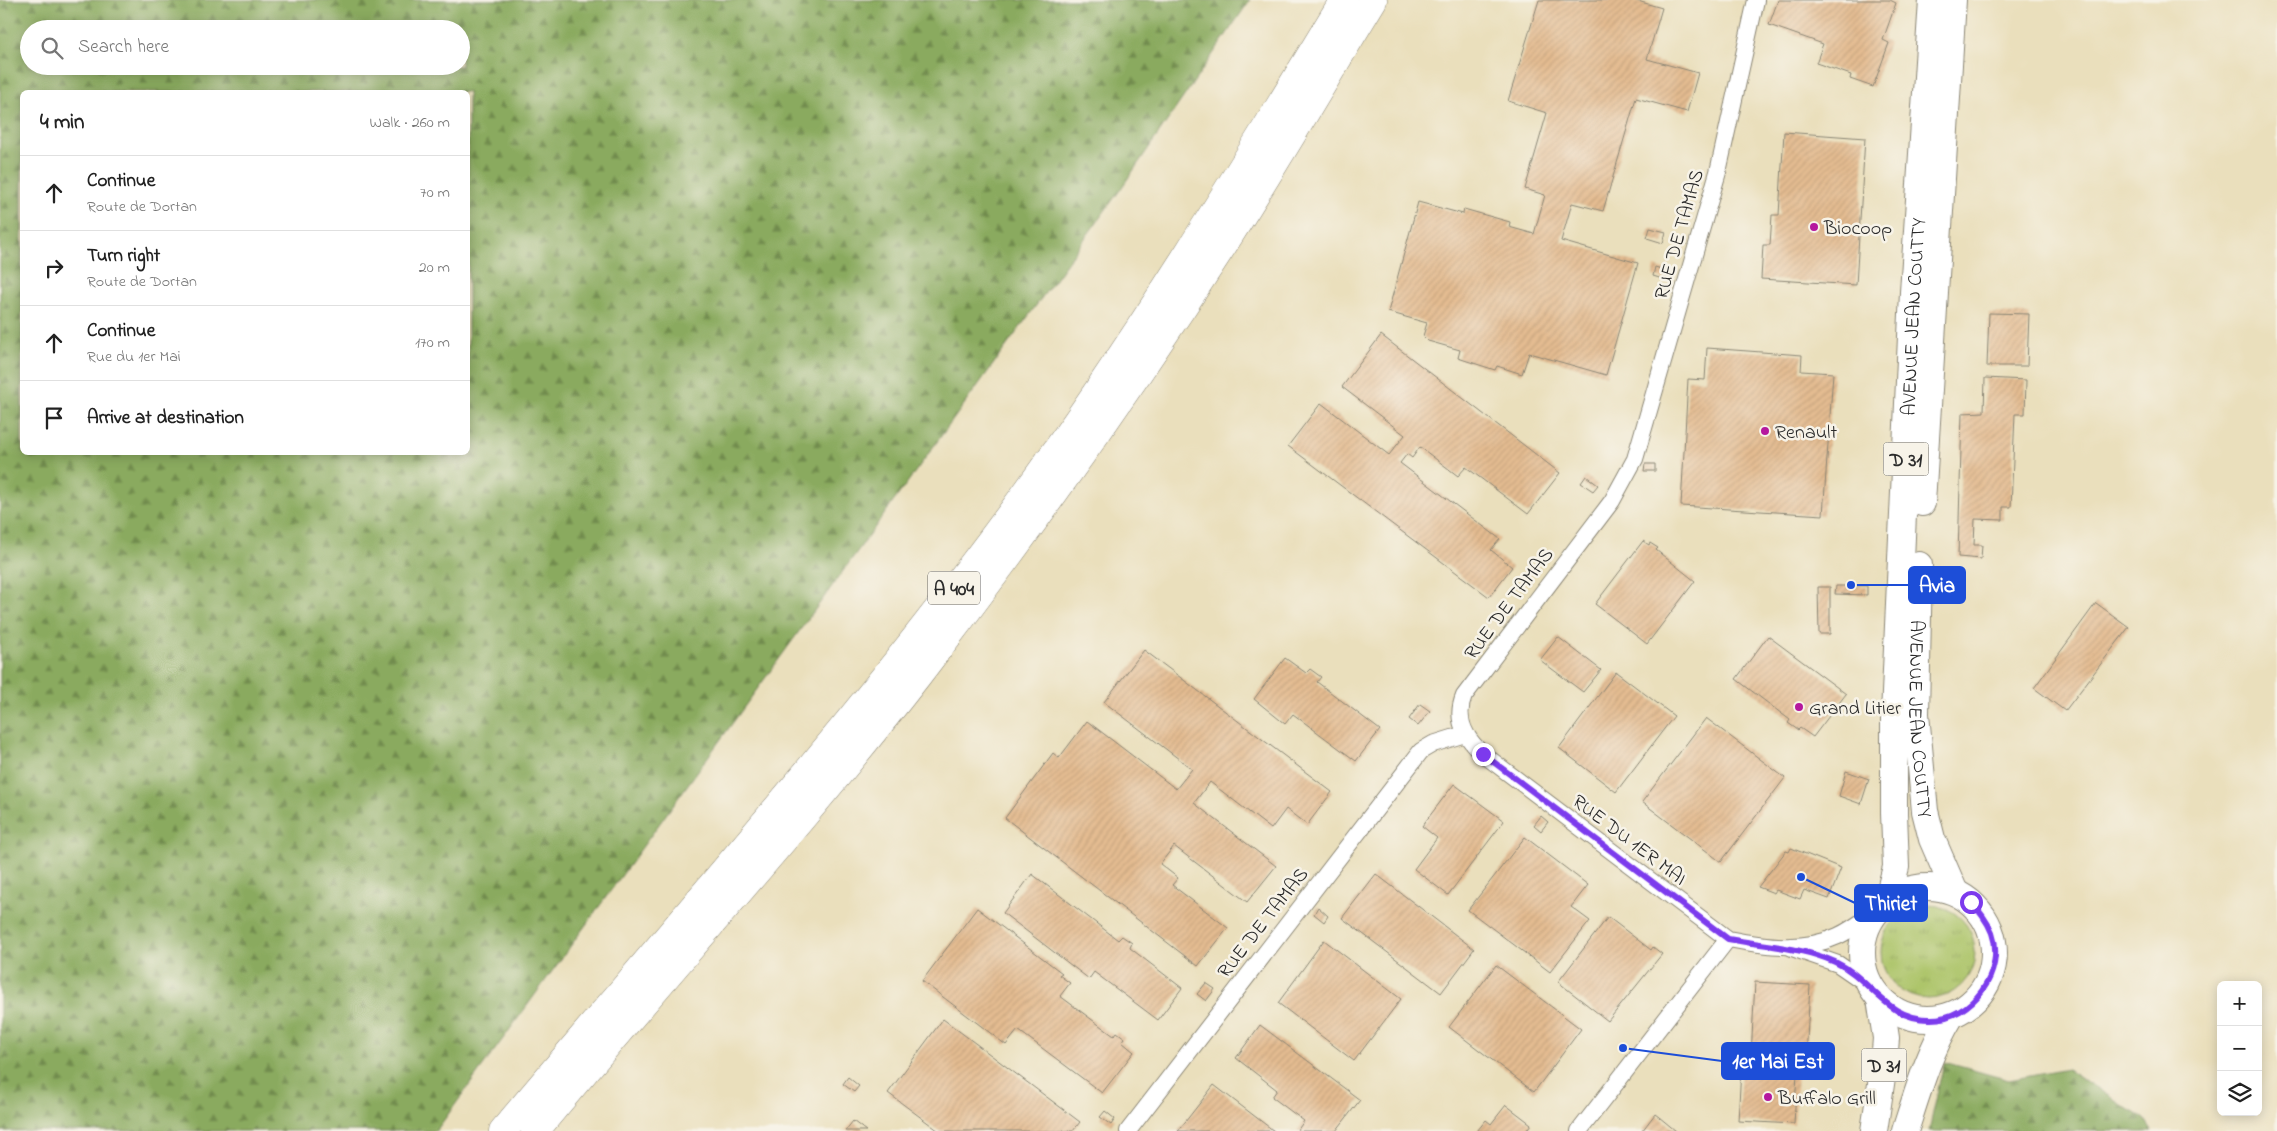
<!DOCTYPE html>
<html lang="en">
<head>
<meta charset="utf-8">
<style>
  :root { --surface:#fff; --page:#f6f6f6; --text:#222; --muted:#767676; --line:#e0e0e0 }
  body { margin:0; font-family:"Indie Flower",sans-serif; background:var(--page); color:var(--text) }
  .controls { position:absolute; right:15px; bottom:15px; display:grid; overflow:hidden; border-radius:8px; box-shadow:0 2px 12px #0003 }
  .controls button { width:45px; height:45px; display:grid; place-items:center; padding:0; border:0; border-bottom:1px solid var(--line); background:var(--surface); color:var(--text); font:25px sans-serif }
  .stop { position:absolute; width:15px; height:15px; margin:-11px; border:4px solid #7c3aed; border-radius:50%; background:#fff }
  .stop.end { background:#7c3aed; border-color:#fff; box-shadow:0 1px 5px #0008 }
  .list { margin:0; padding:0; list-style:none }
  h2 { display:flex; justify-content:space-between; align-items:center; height:65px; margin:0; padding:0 20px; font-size:21px }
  h2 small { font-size:16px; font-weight:400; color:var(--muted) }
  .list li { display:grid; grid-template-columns:32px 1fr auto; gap:15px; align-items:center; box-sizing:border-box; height:75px; padding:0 20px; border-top:1px solid var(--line) }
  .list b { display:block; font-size:19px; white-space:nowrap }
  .list p { margin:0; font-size:16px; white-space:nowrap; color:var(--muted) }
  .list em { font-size:16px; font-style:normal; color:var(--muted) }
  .icon { flex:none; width:28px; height:28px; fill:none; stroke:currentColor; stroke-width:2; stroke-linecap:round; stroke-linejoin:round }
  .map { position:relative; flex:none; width:2277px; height:1131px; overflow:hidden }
  .search { position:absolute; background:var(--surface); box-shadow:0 2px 12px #0003; left:20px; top:20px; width:450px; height:55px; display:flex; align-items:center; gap:12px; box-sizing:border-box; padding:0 18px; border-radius:28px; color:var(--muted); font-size:19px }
  .panel { position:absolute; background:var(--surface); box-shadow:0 2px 12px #0003; left:20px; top:90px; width:450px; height:365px; border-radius:8px }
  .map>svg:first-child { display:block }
</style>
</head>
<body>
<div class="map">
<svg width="2277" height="1131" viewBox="0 0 2277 1131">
  <defs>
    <pattern id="grass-tufts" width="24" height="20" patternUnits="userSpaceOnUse" patternTransform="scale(1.25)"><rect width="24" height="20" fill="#adc56a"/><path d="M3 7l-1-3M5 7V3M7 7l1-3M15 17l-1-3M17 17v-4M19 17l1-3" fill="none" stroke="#95a95c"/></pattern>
    <pattern id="forest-firs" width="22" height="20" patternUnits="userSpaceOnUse" patternTransform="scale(1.25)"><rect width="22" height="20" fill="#8aaa5e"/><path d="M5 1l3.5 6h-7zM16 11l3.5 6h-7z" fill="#718b4e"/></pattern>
    <pattern id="building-hatch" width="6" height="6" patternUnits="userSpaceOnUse" patternTransform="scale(1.25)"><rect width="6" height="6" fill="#e4bc91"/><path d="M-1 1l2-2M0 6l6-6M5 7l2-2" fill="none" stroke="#c4a27d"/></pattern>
  </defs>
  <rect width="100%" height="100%" fill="#f7f3e8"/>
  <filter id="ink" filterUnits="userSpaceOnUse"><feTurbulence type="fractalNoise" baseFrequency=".02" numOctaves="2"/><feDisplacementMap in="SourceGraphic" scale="10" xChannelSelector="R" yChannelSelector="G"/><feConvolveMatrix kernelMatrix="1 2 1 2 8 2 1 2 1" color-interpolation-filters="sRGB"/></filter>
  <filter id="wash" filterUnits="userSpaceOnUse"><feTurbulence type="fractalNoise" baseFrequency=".0096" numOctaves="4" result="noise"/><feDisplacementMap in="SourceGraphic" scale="20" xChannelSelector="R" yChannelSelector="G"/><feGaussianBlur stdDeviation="1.12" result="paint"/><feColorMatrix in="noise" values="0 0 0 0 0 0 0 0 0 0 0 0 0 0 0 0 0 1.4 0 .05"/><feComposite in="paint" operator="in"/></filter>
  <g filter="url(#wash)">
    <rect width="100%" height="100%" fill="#eadfbc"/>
    <circle fill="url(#grass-tufts)" stroke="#6c784a" cx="1928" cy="952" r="47"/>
    <g fill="url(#forest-firs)" stroke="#5a6a44" fill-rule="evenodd">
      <path d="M 0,0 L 1250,0 L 1120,190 L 436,1131 L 0,1131 ZM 29,29 L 461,29 L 461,66 L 29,66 ZM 22,92 L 468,92 L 468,452 L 22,452 Z"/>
      <path d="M 1944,1062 L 2009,1080 L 2067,1069 L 2144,1119 L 2152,1131 L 1929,1131 Z"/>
    </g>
    <g id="blocks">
      <g fill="url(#building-hatch)">
        <path d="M 1539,0 L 1634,0 L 1662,8 L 1647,59 L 1698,73 L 1687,112 L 1636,98 L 1603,211 L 1572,203 L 1561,241 L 1638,263 L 1606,375 L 1529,353 L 1522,374 L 1497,366 L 1495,370 L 1458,358 L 1460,350 L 1428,341 L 1423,336 L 1427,323 L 1388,312 L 1418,202 L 1463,214 L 1464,209 L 1485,215 L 1510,222 L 1509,227 L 1534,234 L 1545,195 L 1525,189 L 1547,113 L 1508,101 Z"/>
        <path d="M 1778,0 L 1890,0 L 1896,3 L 1883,40 L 1889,43 L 1873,87 L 1850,79 L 1851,75 L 1816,63 L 1823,44 L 1769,25 Z"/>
        <path d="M 1784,132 L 1865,138 L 1856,285 L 1761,279 L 1763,245 L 1770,245 L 1772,215 L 1779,215 Z"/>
        <path d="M 1650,228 L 1666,232 L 1663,243 L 1647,238 Z"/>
        <path d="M 1655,267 L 1668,271 L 1666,280 L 1653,276 Z"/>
        <path d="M 1989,313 L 2029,314 L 2027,366 L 1987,366 Z"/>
        <path d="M 1381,335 L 1560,473 L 1528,514 L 1466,467 L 1458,476 L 1420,447 L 1412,458 L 1407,454 L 1400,463 L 1500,539 L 1491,550 L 1512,567 L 1489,597 L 1288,446 L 1321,403 L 1389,455 L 1405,435 L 1342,387 Z"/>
        <path d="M 1707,348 L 1802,355 L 1801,371 L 1833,373 L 1823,515 L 1681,506 L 1688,379 L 1705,380 Z"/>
        <path d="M 1985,378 L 2026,380 L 2025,414 L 2015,414 L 2011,507 L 2003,507 L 2003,520 L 1975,519 L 1974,545 L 1982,545 L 1981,559 L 1958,557 L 1962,413 L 1984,412 Z"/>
        <path d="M 1645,464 L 1655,464 L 1655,471 L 1644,471 Z"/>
        <path d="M 1586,476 L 1598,485 L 1593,491 L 1581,483 Z"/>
        <path d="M 1643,541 L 1649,545 L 1650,543 L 1658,548 L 1656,550 L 1695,581 L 1647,644 L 1595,604 Z"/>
        <path d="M 1836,586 L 1867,586 L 1867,595 L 1835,594 Z"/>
        <path d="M 1818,587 L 1830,587 L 1830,634 L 1819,634 Z"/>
        <path d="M 2096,603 L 2129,627 L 2065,711 L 2034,688 Z"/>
        <path d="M 1768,636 L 1846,694 L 1813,737 L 1800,728 L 1798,730 L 1788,723 L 1790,720 L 1736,679 Z"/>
        <path d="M 1558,637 L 1601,670 L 1583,692 L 1540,660 Z"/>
        <path d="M 1144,650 L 1332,792 L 1307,825 L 1286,809 L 1271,829 L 1210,782 L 1194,803 L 1276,866 L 1247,902 L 1174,846 L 1160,864 L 1178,878 L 1172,885 L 1228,928 L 1198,966 L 1005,818 L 1053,753 L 1059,758 L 1087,721 L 1176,789 L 1192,769 L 1104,702 Z"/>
        <path d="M 1285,658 L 1306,673 L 1310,669 L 1321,677 L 1317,682 L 1380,730 L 1356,761 L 1293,714 L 1285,724 L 1254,699 Z"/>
        <path d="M 1616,672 L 1674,716 L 1616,792 L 1559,748 Z"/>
        <path d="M 1420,704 L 1430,711 L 1418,726 L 1409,719 Z"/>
        <path d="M 1706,718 L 1785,778 L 1721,862 L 1642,802 Z"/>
        <path d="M 1846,771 L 1869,779 L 1861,804 L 1839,796 Z"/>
        <path d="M 1454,784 L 1504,821 L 1448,895 L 1414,869 L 1437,838 L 1422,826 Z"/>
        <path d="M 1541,816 L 1548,822 L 1541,831 L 1534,825 Z"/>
        <path d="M 1525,837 L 1588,885 L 1571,907 L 1590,921 L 1550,972 L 1468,910 Z"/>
        <path d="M 1791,848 L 1841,868 L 1829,899 L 1804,890 L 1800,899 L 1776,890 L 1774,893 L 1758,887 L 1786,851 L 1789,852 Z"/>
        <path d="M 1032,874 L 1118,940 L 1122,936 L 1132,943 L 1130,948 L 1182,988 L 1158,1020 L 1094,972 L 1089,979 L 1003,913 Z"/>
        <path d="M 1376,874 L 1474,949 L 1441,993 L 1342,918 Z"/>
        <path d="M 1318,907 L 1328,916 L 1324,922 L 1314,914 Z"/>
        <path d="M 977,908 L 1062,973 L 1059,975 L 1070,983 L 1060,996 L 1114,1036 L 1117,1032 L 1125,1038 L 1122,1042 L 1134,1052 L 1102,1093 L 1018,1030 L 1006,1045 L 922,981 Z"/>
        <path d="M 1608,917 L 1651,950 L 1653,947 L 1662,954 L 1608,1021 L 1558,982 Z"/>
        <path d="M 1324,940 L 1401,999 L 1354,1061 L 1278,1003 Z"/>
        <path d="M 1496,965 L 1581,1029 L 1534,1092 L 1449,1027 Z"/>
        <path d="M 1755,982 L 1810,985 L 1806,1059 L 1751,1056 Z"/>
        <path d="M 1206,983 L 1215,989 L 1206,1001 L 1197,994 Z"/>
        <path d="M 943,1019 L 1080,1122 L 1073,1131 L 939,1131 L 888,1093 Z"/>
        <path d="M 1260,1025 L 1360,1100 L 1336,1131 L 1297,1131 L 1304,1121 L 1272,1097 L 1277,1090 L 1236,1058 Z"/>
        <path d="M 1741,1070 L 1797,1073 L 1794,1124 L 1738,1121 Z"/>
        <path d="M 848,1077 L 859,1086 L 854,1092 L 843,1084 Z"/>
        <path d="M 1214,1085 L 1274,1131 L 1178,1131 Z"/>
        <path d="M 1506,1105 L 1531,1124 L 1526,1131 L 1477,1131 L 1486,1120 L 1491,1124 Z"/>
        <path d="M 1105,1111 L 1115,1119 L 1111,1125 L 1100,1117 Z"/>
        <path d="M 1655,1114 L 1659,1117 L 1676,1131 L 1642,1131 Z"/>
        <path d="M 853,1121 L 866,1131 L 845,1131 Z"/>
      </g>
    </g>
  </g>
  <g filter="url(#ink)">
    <use href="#blocks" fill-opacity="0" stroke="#8a8574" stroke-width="1"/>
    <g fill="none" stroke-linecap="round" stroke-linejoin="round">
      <g stroke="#8a8574" stroke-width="18">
        <g id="minor">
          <path d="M 1756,0 L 1718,172 L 1635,459 L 1612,501 L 1464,696 C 1454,720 1466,739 1483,754 L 1728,939 C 1764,946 1804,952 1838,936 C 1851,930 1863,921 1874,913"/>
          <path d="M 1792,948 L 1838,964 L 1870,986"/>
          <path d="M 1128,1131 L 1421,751 L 1433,744 L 1465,734"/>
          <path d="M 1579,1131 L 1728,939"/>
        </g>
      </g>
      <g stroke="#8a8574" stroke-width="28">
        <g id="primary">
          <path d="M 1922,503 L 1953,0"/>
          <path id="s1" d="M 1919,565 L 1916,714 L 1925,811 L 1932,839 L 1955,892"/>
          <circle cx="1928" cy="953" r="66"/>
          <path id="s2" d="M 1887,901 L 1896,867 L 1894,813 L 1894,715 L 1913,292 L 1932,0"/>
          <path d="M 1874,1131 L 1884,1064 L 1886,1038 L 1880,999"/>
          <path d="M 1905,1131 C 1918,1091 1929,1052 1951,1016"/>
        </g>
      </g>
      <g stroke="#8a8574" stroke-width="29">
        <g id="motorway">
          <path d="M 503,1131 C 675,927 853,727 1012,512 C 1133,348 1239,174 1344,0"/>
          <path d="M 535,1131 C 661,978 796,832 918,675 C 1028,533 1132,387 1229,236 C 1279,158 1325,79 1373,0"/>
        </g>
      </g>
      <use href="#minor" stroke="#fff" stroke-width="16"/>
      <use href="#primary" stroke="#fff" stroke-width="26"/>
      <use href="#motorway" stroke="#fff" stroke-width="28"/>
    </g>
  </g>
  <g fill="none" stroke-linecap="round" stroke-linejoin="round" filter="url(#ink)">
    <path stroke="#7c3aed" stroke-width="6" d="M 1483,754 L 1728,939 C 1765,946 1801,947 1835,962 C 1872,979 1885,1020 1931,1019 C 1972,1019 2006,972 1992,933 C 1987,920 1979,911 1971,902"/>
  </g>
  <g fill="#b5179e" stroke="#f7f3e8" stroke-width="2">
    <circle cx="1814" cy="227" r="5"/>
    <circle cx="1765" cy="431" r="5"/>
    <circle cx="1799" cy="707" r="5"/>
    <circle cx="1768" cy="1097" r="5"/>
  </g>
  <g text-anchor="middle" stroke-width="5" stroke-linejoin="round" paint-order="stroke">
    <g fill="#f7f3e8" stroke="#686764" stroke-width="1">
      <rect x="1883.5" y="442.5" width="45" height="33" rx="4"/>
      <rect x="928" y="571.5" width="52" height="33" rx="4"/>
      <rect x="1861.5" y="1048.5" width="45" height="33" rx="4"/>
    </g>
    <g font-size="19" font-weight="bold" fill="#2b2b2b">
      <text x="1906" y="466">D 31</text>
      <text x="954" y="595">A 404</text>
      <text x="1884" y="1072">D 31</text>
    </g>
    <g font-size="20" fill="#2b2b2b" stroke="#f7f3e8" text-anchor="start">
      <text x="1824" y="234">Biocoop</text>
      <text x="1775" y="438">Renault</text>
      <text x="1809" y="714">Grand Litier</text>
      <text x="1778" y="1104">Buffalo Grill</text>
    </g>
    <g font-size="20" fill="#2b2b2b" stroke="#f7f3e8">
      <text transform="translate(1678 234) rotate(-74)" y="7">RUE DE TAMAS</text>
      <text dy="7" stroke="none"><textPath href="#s2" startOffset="586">AVENUE JEAN COUTTY</textPath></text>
      <text transform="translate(1508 603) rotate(-53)" y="7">RUE DE TAMAS</text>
      <text dy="7" stroke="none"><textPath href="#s1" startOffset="154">AVENUE JEAN COUTTY</textPath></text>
      <text transform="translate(1630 839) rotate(37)" y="7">RUE DU 1ER MAI</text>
      <text transform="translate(1262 922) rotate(-52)" y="7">RUE DE TAMAS</text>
    </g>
  </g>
  <path fill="none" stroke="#1d4ed8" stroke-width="2" d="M1851 585L1909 585M1801 877L1855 903M1623 1048L1722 1061"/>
  <g fill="#1d4ed8" stroke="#f7f3e8" stroke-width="2">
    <circle cx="1851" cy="585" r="5"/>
    <circle cx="1801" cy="877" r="5"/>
    <circle cx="1623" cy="1048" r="5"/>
  </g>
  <g fill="#1d4ed8" stroke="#1d4ed8" stroke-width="2">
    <rect x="1909" y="567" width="56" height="36" rx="5"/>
    <rect x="1855" y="885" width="72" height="36" rx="5"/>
    <rect x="1722" y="1043" width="112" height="36" rx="5"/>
  </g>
  <g font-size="21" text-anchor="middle" font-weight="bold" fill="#fff">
    <text x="1937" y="592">Avia</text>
    <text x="1891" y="910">Thiriet</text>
    <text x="1778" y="1068">1er Mai Est</text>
  </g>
</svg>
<div class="controls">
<button>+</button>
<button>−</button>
<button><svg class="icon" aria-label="layers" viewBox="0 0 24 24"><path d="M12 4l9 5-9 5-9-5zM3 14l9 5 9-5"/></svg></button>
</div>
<div class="stop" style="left:1971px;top:902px"></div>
<div class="stop end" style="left:1483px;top:754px"></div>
<div class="search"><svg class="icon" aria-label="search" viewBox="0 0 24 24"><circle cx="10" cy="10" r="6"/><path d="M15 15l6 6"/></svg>Search here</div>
<section class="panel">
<h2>4 min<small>Walk · 260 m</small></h2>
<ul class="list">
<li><svg class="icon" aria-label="ahead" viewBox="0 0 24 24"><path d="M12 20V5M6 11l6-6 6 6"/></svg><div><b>Continue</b><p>Route de Dortan</p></div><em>70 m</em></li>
<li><svg class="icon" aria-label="right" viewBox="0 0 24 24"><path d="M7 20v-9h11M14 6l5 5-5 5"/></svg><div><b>Turn right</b><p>Route de Dortan</p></div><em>20 m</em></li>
<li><svg class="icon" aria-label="ahead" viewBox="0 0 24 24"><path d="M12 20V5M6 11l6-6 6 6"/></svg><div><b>Continue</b><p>Rue du 1er Mai</p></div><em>170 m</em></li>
<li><svg class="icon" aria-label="arrive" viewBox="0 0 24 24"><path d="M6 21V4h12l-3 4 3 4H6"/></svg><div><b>Arrive at destination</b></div></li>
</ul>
</section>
</div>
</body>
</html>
